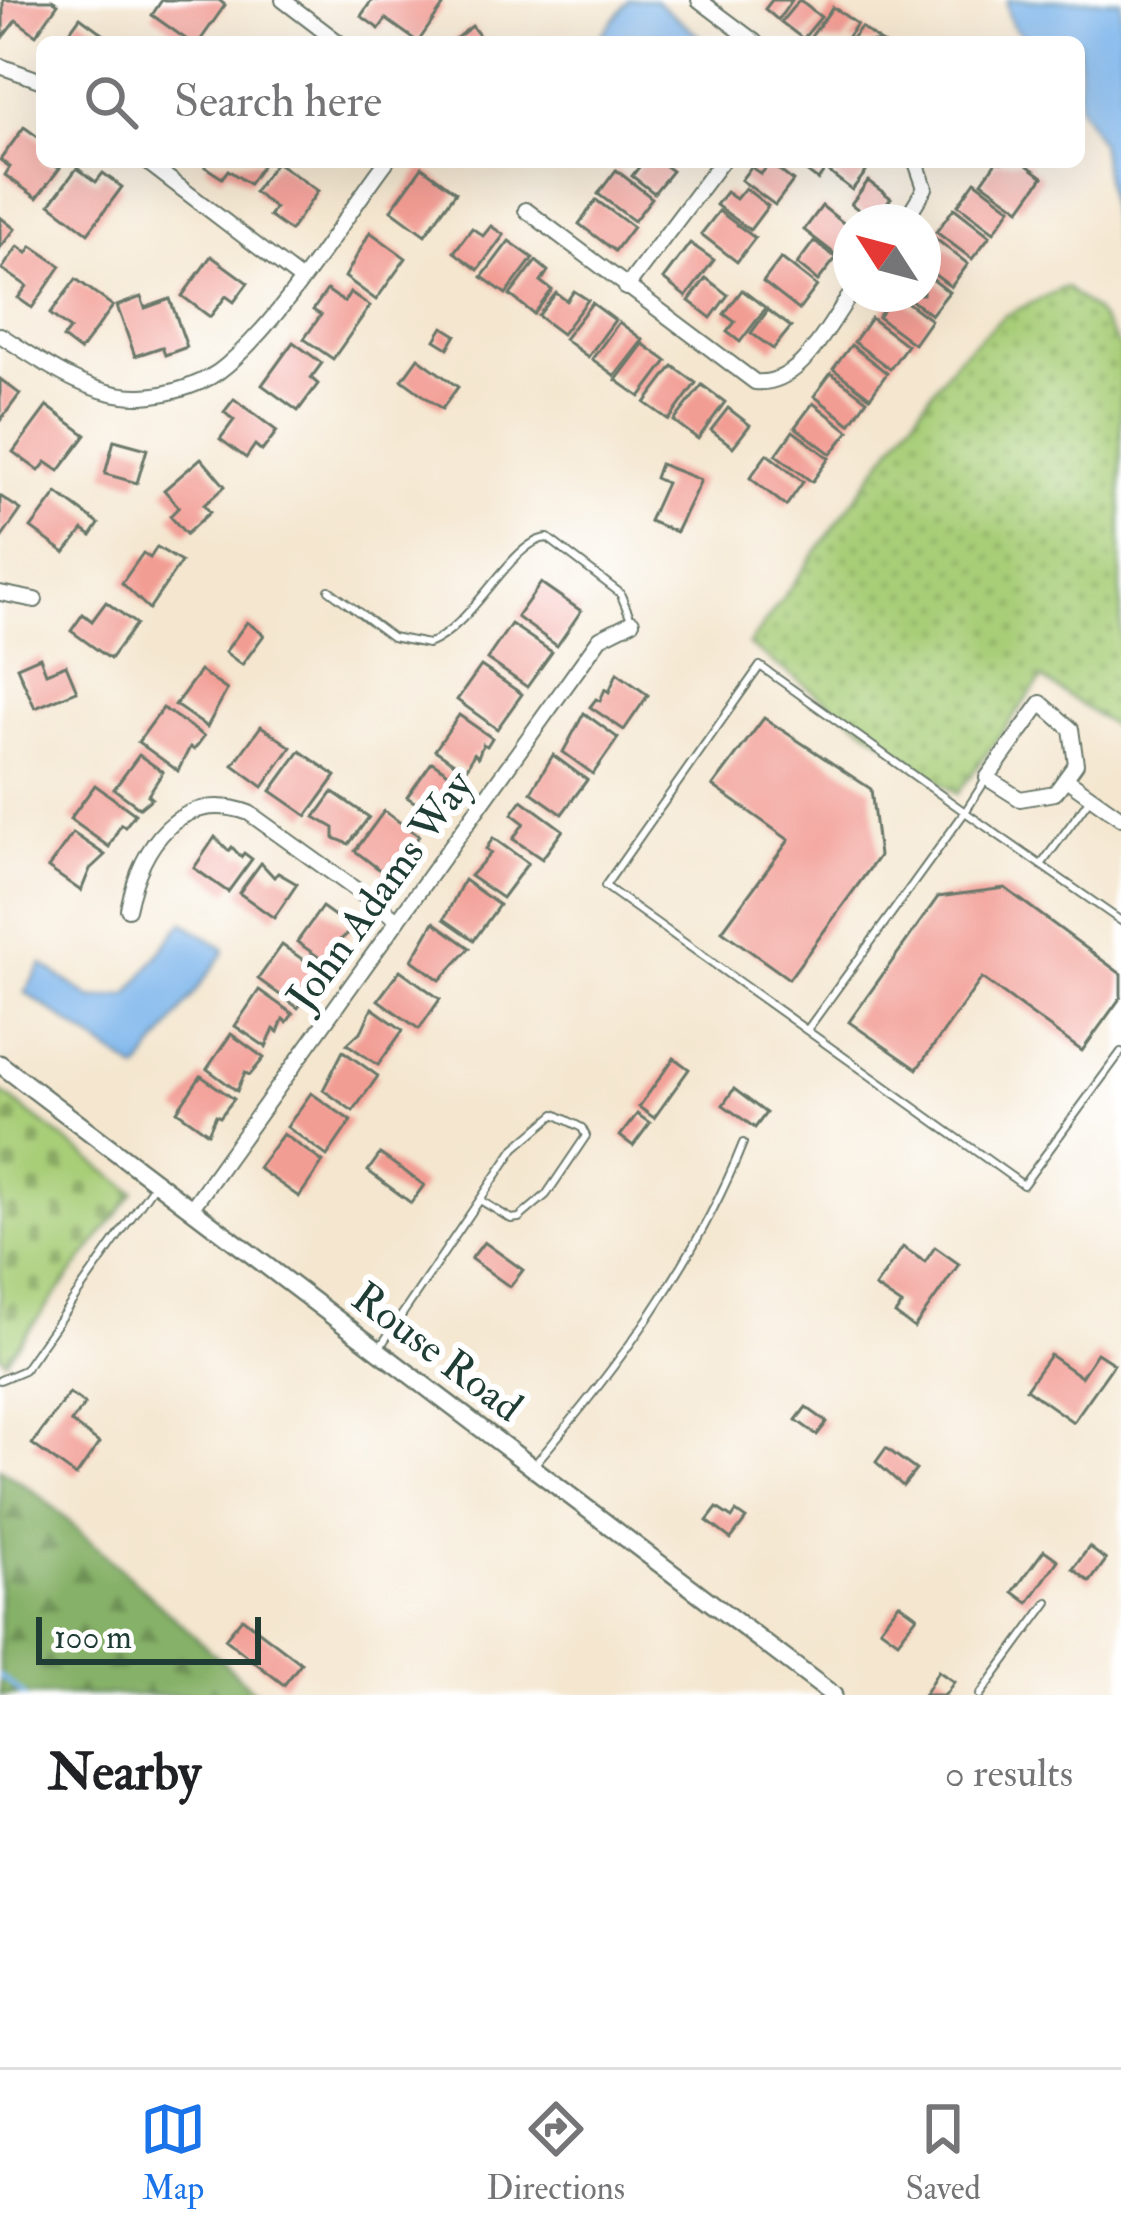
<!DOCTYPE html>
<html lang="en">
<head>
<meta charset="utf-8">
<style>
  :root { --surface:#fff; --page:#f6f6f6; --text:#202124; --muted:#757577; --line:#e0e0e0; --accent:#1a73e8 }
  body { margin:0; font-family:"IM FELL Double Pica",serif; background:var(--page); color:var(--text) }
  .compass { position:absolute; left:833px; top:204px; width:108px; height:108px; border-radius:50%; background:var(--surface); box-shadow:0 12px 48px #0002; rotate:306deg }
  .scale { position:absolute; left:36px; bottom:30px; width:225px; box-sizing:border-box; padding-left:12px; border:6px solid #1f3d34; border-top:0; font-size:33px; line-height:42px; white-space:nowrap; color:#1f3d34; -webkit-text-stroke:9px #fff; paint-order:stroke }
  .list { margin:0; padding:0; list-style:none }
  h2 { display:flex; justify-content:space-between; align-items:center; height:156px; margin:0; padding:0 48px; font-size:51px }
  h2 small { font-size:39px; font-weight:400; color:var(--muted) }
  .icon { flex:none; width:66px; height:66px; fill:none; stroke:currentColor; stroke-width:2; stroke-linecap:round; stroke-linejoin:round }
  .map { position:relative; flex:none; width:1121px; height:1695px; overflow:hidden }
  .search { position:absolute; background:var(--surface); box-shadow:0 12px 48px #0002; left:36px; right:36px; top:36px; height:132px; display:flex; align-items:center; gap:30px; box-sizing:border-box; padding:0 42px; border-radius:18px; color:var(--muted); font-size:45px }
  .sheet { height:372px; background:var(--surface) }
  nav { display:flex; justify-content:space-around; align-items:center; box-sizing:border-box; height:168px; border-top:3px solid var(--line); background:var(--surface); font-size:33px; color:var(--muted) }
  nav a { display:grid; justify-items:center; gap:6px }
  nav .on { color:var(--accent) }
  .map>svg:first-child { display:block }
</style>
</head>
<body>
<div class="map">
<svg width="1121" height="1695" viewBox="0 0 1121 1695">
  <defs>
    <pattern id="grass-dots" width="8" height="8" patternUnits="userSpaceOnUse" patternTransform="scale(3)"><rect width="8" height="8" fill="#a8ce78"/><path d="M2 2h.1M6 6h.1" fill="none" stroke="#88a863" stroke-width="1.8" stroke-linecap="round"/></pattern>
    <pattern id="forest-firs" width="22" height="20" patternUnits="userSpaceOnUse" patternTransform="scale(3)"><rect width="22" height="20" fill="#86b168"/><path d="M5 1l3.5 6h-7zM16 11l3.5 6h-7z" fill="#6d9156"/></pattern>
    <pattern id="cemetery-stones" width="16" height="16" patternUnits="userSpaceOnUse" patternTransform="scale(3)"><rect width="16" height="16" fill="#a8ce78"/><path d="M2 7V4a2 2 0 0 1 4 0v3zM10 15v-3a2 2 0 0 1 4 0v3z" fill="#88a863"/></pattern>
  </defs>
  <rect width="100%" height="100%" fill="#fff"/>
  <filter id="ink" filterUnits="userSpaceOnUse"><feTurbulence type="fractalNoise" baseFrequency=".00833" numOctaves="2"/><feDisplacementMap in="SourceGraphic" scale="24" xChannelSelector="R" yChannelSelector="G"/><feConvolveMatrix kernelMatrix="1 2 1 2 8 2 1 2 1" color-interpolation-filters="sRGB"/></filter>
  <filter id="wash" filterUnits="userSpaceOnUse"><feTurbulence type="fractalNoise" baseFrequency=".004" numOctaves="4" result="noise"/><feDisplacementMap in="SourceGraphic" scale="48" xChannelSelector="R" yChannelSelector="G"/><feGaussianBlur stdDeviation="2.7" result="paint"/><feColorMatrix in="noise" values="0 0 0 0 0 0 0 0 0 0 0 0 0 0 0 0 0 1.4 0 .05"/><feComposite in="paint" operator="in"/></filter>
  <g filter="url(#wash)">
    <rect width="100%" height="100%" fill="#f4e6cf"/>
    <path fill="url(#grass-dots)" stroke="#648656" stroke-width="3" d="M 1065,287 L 1096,312 L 1121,349 L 1121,732 L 1042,678 L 957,794 L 749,645 L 955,360 L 1004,316 Z"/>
    <path fill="url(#forest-firs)" stroke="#52774e" stroke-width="3" d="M 0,1468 L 43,1498 L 259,1695 L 0,1695 Z"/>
    <path fill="url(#cemetery-stones)" stroke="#648656" stroke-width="3" d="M 0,1091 L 134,1192 L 6,1360 L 0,1355 Z"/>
    <g fill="#7ab4eb" stroke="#4c7890" stroke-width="3">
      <path d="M 629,0 L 655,0 L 706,42 L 596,42 Z"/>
      <path d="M 1007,0 L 1121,0 L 1121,289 L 1100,142 L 1079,105 L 1079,42 C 1042,42 1008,47 1007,0 Z"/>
      <path d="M 183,922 L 224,949 L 223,954 L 138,1071 L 25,992 L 42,964 L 92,999 L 128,995 Z"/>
    </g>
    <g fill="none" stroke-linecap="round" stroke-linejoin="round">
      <path stroke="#7ab4eb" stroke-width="4.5" d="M 0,1676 L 24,1695"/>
    </g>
    <g id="blocks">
      <g fill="#f29d94">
        <path d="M 3,0 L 52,0 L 58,4 L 36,35 L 16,20 L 3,37 Z"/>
        <path d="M 162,0 L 219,0 L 225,5 L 199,42 L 190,42 L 152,15 Z"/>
        <path d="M 372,0 L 434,0 L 443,6 L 418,42 L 386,19 L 379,29 L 361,16 Z"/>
        <path d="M 772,0 L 792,0 L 778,20 L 765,9 Z"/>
        <path d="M 799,0 L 821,17 L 803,39 L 781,22 Z"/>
        <path d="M 833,7 L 857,24 L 844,42 L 807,42 Z"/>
        <path d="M 80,17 L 114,42 L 62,42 Z"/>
        <path d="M 472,26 L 484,42 L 451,42 Z"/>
        <path d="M 861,27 L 881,42 L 849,42 Z"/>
        <path d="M 24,127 L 42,140 L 42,162 L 60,168 L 37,198 L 5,175 L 10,167 L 0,160 Z"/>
        <path d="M 209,162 L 259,162 L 263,164 L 249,184 L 228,170 L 222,178 L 205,167 Z"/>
        <path d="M 276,162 L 318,191 L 290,231 L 269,216 L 275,208 L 254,192 Z"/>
        <path d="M 643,162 L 660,162 L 672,171 L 654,193 L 632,176 Z"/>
        <path d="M 794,162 L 831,162 L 818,180 Z"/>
        <path d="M 838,162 L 862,162 L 869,168 L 852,190 L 830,173 Z"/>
        <path d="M 996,162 L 1031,162 L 1028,166 L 1043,177 L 1020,209 L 982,182 Z"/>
        <path d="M 770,163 L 793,181 L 775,205 L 741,180 L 751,167 L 761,174 Z"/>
        <path d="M 422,167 L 456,192 L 425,235 L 391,210 Z"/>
        <path d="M 77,168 L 96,182 L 103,173 L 122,187 L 88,233 L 50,204 Z"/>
        <path d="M 616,170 L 652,198 L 634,221 L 598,194 Z"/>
        <path d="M 868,181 L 891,198 L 873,221 L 851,204 Z"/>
        <path d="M 975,181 L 1011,208 L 994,232 L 958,205 Z"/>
        <path d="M 745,188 L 768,206 L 750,230 L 716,205 L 726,192 L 736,199 Z"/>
        <path d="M 596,200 L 633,227 L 615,251 L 579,224 Z"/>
        <path d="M 822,206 L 851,229 L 851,243 L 840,258 L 804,230 Z"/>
        <path d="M 954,208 L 990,236 L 972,259 L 936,232 Z"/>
        <path d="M 719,211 L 755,238 L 737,262 L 701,234 Z"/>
        <path d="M 0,217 L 15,229 L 0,248 Z"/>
        <path d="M 491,226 L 504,235 L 478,270 L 454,252 L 472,228 L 483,236 Z"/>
        <path d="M 370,232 L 406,258 L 376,300 L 345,277 Z"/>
        <path d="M 932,236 L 968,264 L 951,287 L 923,266 L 923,249 Z"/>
        <path d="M 509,241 L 533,258 L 506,294 L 482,277 Z"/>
        <path d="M 814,241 L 836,258 L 818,281 L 797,264 Z"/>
        <path d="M 690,243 L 714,260 L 686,297 L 663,279 Z"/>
        <path d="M 18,246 L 27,253 L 32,246 L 61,266 L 32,308 L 18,298 L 27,286 L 2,269 Z"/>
        <path d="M 211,256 L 248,283 L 234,302 L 226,296 L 210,317 L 182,296 Z"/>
        <path d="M 781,258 L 817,286 L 799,310 L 763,282 Z"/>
        <path d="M 536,261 L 548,271 L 541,282 L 552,290 L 534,314 L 510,295 Z"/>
        <path d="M 923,272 L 949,292 L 931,315 L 903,294 L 923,294 Z"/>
        <path d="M 706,278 L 728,295 L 711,318 L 689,301 Z"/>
        <path d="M 76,279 L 113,306 L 80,351 L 63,338 L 70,329 L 50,314 Z"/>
        <path d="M 327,290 L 344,302 L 350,292 L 370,306 L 333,359 L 304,339 L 321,315 L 313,310 Z"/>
        <path d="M 742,290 L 766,308 L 740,342 L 727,332 L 735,322 L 724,314 Z"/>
        <path d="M 574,291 L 588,300 L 562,334 L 538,316 L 556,293 L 567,301 Z"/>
        <path d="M 896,294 L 931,320 L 914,344 L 878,317 Z"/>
        <path d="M 141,297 L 145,308 L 170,299 L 187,347 L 165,355 L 162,347 L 135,356 L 117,306 Z"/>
        <path d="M 592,303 L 615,320 L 588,357 L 564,339 Z"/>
        <path d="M 768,310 L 791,327 L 773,349 L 751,333 Z"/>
        <path d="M 871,318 L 907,345 L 890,369 L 854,342 Z"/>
        <path d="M 619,322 L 643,340 L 615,376 L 592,359 Z"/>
        <path d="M 443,327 L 456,335 L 448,348 L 435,340 Z"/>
        <path d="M 293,342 L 322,363 L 311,378 L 318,384 L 298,411 L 262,385 Z"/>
        <path d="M 643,344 L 667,361 L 640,397 L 616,380 Z"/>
        <path d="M 851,345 L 887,373 L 870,397 L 833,369 Z"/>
        <path d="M 418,358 L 458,387 L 442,409 L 402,380 Z"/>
        <path d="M 673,366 L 696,383 L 669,420 L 645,403 Z"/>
        <path d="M 831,373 L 867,400 L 850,424 L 814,396 Z"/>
        <path d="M 0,379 L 20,394 L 0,421 Z"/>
        <path d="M 702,385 L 725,402 L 698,439 L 674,421 Z"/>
        <path d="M 234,399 L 277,431 L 262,451 L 255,445 L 246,458 L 220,439 L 234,420 L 224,412 Z"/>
        <path d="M 813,403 L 849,431 L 831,454 L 795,427 Z"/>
        <path d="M 47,406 L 86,435 L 59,471 L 46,462 L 39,471 L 13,452 Z"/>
        <path d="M 728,408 L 750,425 L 733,447 L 711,430 Z"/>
        <path d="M 793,431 L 829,458 L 812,482 L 776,455 Z"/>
        <path d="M 114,440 L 147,449 L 137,483 L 105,474 Z"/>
        <path d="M 767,454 L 803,482 L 786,506 L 750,478 Z"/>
        <path d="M 201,458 L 225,486 L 204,505 L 210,512 L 186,534 L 170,516 L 179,507 L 164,490 Z"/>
        <path d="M 660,464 L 701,480 L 676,532 L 649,521 L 666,483 L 655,478 Z"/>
        <path d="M 57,493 L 99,524 L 91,536 L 83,530 L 65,553 L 31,528 Z"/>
        <path d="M 0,496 L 21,510 L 0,540 Z"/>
        <path d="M 157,547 L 181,562 L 149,609 L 122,583 L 143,553 L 150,558 Z"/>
        <path d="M 541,583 L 581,611 L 557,646 L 517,617 Z"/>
        <path d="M 106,602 L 136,624 L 110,659 L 71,631 L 83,614 L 92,621 Z"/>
        <path d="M 247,622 L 264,635 L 242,665 L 225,652 Z"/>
        <path d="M 511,624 L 552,652 L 527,687 L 487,659 Z"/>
        <path d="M 40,657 L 46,673 L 66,665 L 77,691 L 35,708 L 17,667 Z"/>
        <path d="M 481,666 L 522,694 L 497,729 L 457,700 Z"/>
        <path d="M 200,671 L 227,690 L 207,727 L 175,705 Z"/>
        <path d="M 617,673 L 648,695 L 624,730 L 590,707 L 596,699 L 600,701 L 605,689 L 609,692 Z"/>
        <path d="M 163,708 L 204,736 L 194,750 L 190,747 L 178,771 L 138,742 Z"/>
        <path d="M 584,713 L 618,738 L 593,774 L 563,752 Z"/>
        <path d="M 459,715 L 492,738 L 487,746 L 483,744 L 478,757 L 474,753 L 466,771 L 435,750 Z"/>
        <path d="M 764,718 L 871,789 L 879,856 L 789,979 L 722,931 L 789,840 L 713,786 Z"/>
        <path d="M 261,726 L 291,747 L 263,787 L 233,765 Z"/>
        <path d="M 300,751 L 336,776 L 307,816 L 271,791 Z"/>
        <path d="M 139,755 L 163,772 L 148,795 L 152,798 L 140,808 L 114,789 Z"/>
        <path d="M 553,755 L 587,780 L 562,814 L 531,792 Z"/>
        <path d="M 432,762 L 457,779 L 432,814 L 407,797 Z"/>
        <path d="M 95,785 L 135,814 L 125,827 L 121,824 L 109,847 L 70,819 Z"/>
        <path d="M 333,792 L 369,817 L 349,844 L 334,838 L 334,828 L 315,817 Z"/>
        <path d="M 522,800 L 563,830 L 542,859 L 513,839 L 524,823 L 512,814 Z"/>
        <path d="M 384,811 L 419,836 L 389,877 L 355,851 Z"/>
        <path d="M 73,833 L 105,855 L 90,869 L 81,891 L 48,868 Z"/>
        <path d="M 215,837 L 229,851 L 232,847 L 241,857 L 244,853 L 252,859 L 228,892 L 194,868 Z"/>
        <path d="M 493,838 L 528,863 L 502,898 L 470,876 L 491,853 L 486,849 Z"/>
        <path d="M 261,863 L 274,877 L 278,873 L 297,884 L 274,918 L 239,893 Z"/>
        <path d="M 464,880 L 499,905 L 474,940 L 444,919 Z"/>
        <path d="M 1005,888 L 1121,974 L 1121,997 L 1082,1051 L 982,978 L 917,1069 L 849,1022 L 938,897 Z"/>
        <path d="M 322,907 L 353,929 L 338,942 L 343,946 L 332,954 L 336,957 L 330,965 L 297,942 Z"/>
        <path d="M 434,922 L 470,948 L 440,980 L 412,960 Z"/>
        <path d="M 282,945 L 322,973 L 298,1008 L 258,979 Z"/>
        <path d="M 400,970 L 440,999 L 419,1029 L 378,1000 Z"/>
        <path d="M 259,990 L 293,1014 L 287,1022 L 283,1019 L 278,1032 L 274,1029 L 266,1047 L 235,1026 Z"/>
        <path d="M 372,1008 L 403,1030 L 378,1065 L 347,1044 L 362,1030 Z"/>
        <path d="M 231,1034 L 264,1058 L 250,1075 L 245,1073 L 237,1091 L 207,1069 Z"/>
        <path d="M 343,1051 L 378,1076 L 353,1111 L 323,1090 Z"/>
        <path d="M 674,1058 L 689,1069 L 654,1118 L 639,1107 Z"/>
        <path d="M 201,1076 L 234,1099 L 220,1117 L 216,1115 L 208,1133 L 177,1111 Z"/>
        <path d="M 734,1089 L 766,1113 L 755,1128 L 723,1105 Z"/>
        <path d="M 311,1093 L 351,1121 L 327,1156 L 287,1127 Z"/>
        <path d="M 637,1114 L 650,1123 L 633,1146 L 620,1136 Z"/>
        <path d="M 283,1134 L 323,1162 L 299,1197 L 258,1168 Z"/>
        <path d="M 380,1154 L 424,1185 L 411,1203 L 368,1171 Z"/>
        <path d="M 484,1242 L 523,1270 L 510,1287 L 471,1259 Z"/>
        <path d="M 903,1247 L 925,1262 L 935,1247 L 959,1264 L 914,1328 L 895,1314 L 902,1305 L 875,1287 Z"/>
        <path d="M 1097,1353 L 1114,1364 L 1073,1422 L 1026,1389 L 1050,1355 L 1081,1377 Z"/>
        <path d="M 69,1393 L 85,1404 L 71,1422 L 99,1443 L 76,1476 L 32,1444 Z"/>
        <path d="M 806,1407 L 827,1422 L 817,1435 L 796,1420 Z"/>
        <path d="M 886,1448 L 916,1470 L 903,1486 L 876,1462 Z"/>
        <path d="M 717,1508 L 732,1518 L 736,1512 L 746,1519 L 731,1539 L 707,1521 Z"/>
        <path d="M 1089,1547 L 1106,1560 L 1090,1582 L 1073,1569 Z"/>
        <path d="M 1044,1550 L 1058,1560 L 1028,1603 L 1013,1592 Z"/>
        <path d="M 899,1603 L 917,1616 L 898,1641 L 880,1628 Z"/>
        <path d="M 242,1618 L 301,1663 L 284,1685 L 225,1639 Z"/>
        <path d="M 938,1671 L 954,1682 L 945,1695 L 924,1695 Z"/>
      </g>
    </g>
  </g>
  <g filter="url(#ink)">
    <use href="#blocks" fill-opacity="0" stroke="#6a786a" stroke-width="3"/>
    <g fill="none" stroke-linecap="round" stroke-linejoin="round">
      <g stroke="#6a786a" stroke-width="10">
        <g id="service">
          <path d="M 329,590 L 392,637 L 428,644 C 474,626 512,539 548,538 L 620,593 L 631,619"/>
          <path d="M 985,781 L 965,812 L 760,666 L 605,886 L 1023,1185 L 1121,1052"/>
          <path d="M 1041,865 L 1091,797"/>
          <path d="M 807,1030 L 965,812 L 1121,921"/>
          <path d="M 380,1347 L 515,1148 L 555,1114 L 582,1128 L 586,1136 L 546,1195 L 519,1218 L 511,1219 L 480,1200"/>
          <path d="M 0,1380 L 24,1370 L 154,1185"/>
          <path d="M 534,1465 C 617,1368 696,1262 743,1143"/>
          <path d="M 980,1695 L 1048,1602"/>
        </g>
      </g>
      <g stroke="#6a786a" stroke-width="18">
        <g id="minor">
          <path d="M 283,0 L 338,42"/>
          <path d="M 699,0 L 755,42"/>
          <path d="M 0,66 L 42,81"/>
          <path d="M 147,162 L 299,278"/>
          <path d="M 526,210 L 755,382 C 801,386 826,328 851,294"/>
          <path d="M 904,222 L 925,188 L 916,162"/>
          <path d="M 626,288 L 721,162"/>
          <path d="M 0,335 C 41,361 90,398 142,396 C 170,395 206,384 227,365 C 287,313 338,226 386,162"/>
          <path d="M 0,593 L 35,600"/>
          <path d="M 1041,703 L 1071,729 L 1076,764 L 1055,793 L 1020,799 L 987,778 Z"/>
          <path d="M 1069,781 L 1121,818"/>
          <path d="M 128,909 C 141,847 179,788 249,813 L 398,920"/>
          <path d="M 191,1209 L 600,638 L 632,622"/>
        </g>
      </g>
      <g stroke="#6a786a" stroke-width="21">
        <path id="tertiary" d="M 0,1064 L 833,1695"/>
      </g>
      <use href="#service" stroke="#fff" stroke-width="6"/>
      <use href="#minor" stroke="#fff" stroke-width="14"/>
      <use href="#tertiary" stroke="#fff" stroke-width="16"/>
    </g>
  </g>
  <g text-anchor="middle" stroke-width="12" stroke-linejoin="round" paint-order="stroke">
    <g font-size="42" fill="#1f3d34" stroke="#fff">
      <text transform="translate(379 890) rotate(-54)" y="15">John Adams Way</text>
      <text transform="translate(438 1351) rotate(37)" y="15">Rouse Road</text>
    </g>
  </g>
</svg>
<svg class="compass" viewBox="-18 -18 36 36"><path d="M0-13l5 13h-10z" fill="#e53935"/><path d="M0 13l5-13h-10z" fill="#757577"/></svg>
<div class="scale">100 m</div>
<div class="search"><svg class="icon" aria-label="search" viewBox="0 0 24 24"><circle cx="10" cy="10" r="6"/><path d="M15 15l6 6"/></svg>Search here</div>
</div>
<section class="sheet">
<h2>Nearby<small>0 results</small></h2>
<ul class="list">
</ul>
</section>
<nav>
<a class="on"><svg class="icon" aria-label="map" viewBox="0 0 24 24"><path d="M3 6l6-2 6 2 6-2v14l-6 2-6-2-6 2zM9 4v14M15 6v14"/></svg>Map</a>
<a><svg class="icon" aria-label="directions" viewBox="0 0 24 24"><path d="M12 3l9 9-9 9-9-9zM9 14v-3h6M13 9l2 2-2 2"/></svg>Directions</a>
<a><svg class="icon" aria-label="saved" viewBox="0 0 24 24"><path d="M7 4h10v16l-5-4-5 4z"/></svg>Saved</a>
</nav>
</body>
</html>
